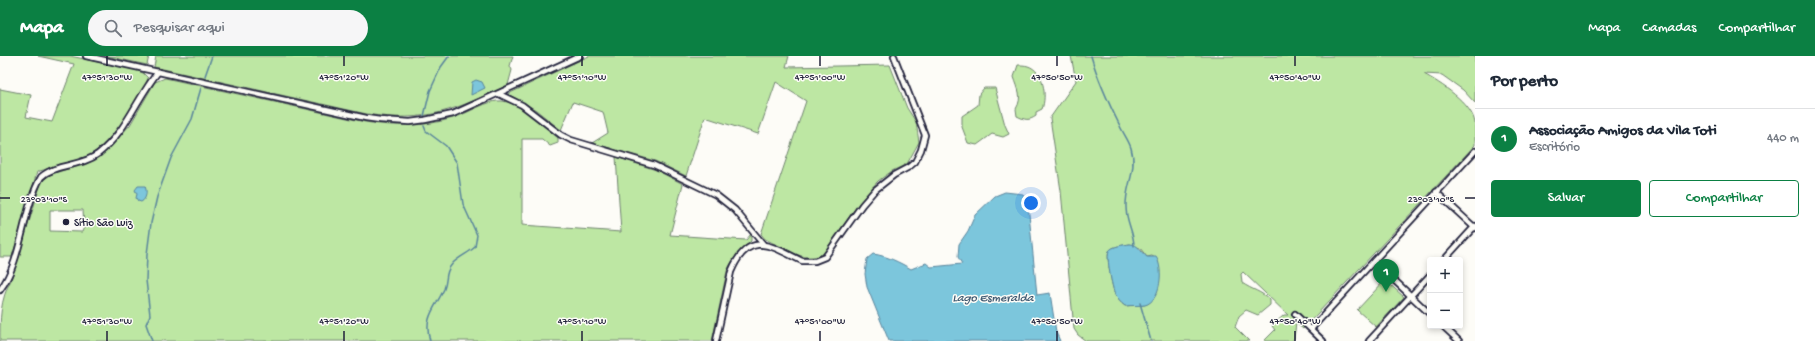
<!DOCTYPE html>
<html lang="pt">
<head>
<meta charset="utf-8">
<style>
  :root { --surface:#fff; --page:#f6f6f7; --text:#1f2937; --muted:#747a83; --line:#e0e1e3; --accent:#0b8043 }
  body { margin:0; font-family:"Gochi Hand",sans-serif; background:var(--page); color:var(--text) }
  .controls { position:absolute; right:12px; bottom:12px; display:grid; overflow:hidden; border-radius:4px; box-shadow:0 2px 6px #0003 }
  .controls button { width:36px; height:36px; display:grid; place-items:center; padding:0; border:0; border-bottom:1px solid var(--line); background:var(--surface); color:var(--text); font:20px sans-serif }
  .you { position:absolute; left:1031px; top:147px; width:14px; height:14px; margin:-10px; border:3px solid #fff; border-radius:50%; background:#1a73e8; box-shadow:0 0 0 6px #1a73e833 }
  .badge { display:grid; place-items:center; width:26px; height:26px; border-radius:50%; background:var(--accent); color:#fff; font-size:13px; font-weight:700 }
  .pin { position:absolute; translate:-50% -33px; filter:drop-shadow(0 1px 2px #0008) }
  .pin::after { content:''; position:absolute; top:21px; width:14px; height:12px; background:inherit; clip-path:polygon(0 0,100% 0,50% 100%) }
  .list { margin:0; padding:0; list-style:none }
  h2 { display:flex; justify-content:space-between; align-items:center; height:52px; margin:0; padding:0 16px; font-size:17px }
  h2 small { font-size:13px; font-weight:400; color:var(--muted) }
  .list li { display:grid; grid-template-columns:26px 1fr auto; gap:12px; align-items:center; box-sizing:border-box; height:60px; padding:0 16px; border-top:1px solid var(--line) }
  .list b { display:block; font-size:15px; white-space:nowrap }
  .list p { margin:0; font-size:13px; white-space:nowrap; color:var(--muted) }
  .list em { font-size:13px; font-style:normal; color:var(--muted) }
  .actions { display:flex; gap:8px; padding:12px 16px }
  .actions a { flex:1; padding:9px 0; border:1px solid var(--accent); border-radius:4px; text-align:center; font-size:14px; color:var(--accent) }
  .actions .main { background:var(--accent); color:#fff }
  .icon { flex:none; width:22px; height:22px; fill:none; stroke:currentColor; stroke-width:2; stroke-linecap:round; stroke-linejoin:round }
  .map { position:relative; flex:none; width:1475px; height:285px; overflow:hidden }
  header { display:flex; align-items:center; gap:24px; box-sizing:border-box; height:56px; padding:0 20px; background:var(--accent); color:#fff }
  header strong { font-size:19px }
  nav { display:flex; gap:22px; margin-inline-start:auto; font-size:14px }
  .search { width:280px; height:36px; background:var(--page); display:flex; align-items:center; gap:10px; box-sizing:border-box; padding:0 14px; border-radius:22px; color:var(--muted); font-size:15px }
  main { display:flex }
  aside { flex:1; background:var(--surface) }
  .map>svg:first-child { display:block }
</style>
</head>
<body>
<header>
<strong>Mapa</strong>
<div class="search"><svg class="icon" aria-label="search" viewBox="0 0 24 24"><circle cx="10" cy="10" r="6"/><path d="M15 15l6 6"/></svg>Pesquisar aqui</div>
<nav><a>Mapa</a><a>Camadas</a><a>Compartilhar</a></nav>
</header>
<main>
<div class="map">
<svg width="1475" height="285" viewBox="0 0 1475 285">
  <rect width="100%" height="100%" fill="#fdfcf7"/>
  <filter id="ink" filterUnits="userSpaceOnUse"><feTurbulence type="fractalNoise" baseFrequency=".025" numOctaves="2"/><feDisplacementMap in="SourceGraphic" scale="8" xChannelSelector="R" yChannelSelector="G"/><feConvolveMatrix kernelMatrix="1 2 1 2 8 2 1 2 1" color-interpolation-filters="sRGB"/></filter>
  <g filter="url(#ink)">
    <g fill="#bde7a3" stroke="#70846f" fill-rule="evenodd">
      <path d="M 38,0 L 70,0 L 136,14 L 143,17 L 148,22 C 141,43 111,86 93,97 C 78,106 54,110 37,116 L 12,201 L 0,201 L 0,33 L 31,39 L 26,61 L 52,66 L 74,8 Z"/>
      <path d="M 106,0 L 149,0 L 147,9 Z"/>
      <path d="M 156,0 L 513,0 L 510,10 L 512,14 L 508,29 C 457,53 425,68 367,58 L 154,11 Z"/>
      <path d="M 589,0 L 789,0 L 786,11 L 890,9 L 907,52 L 916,66 L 919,86 L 907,108 L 892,115 L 878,125 L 859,147 L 823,198 C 804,208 782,191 765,183 L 761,178 L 806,45 L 776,26 L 758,78 L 705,61 L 686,120 L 655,105 L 592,87 L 608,77 L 603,56 L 573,46 L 561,74 L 536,54 L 508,38 Z"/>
      <path d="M 1071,0 L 1475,0 L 1475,47 L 1463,34 L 1442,19 L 1424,18 C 1440,27 1472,47 1475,67 C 1475,74 1475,82 1475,89 L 1303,273 L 1296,267 L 1294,283 L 1291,285 L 1264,285 L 1275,274 L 1272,270 L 1284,259 L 1288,259 L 1243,216 L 1241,218 L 1242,227 C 1252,234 1261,235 1270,244 L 1270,249 L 1258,259 L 1246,254 L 1239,260 L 1235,271 L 1249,285 L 1086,285 L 1078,279 L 1074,273 L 1061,135 L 1050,62 L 1076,25 ZM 1130,188 L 1140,192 L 1147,201 L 1152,200 L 1158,204 C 1159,217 1161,245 1144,249 C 1138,250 1132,249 1125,250 C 1121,247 1117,243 1115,238 C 1112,232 1106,201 1109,195 C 1112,190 1124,189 1130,188 Z"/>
      <path d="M 1018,9 C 1021,9 1025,9 1028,10 C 1044,15 1047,40 1042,53 L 1036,56 L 1036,60 C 1029,65 1025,64 1017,60 L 1016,53 C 1023,41 1018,33 1014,21 Z"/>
      <path d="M 165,22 L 365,66 C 395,71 424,71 453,62 C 467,58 489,43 502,45 C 524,48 542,69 558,82 L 558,87 L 550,90 L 542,83 L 522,83 L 522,169 L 621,176 L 616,101 L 656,114 L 683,128 L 670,179 L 746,184 L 751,178 L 751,185 C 741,195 733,201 727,215 L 712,285 L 0,285 C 0,263 0,244 11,224 L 41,127 L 49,119 L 92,105 L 106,95 L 130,69 L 155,26 ZM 50,154 L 83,154 L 84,171 L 82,176 L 50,175 Z"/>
      <path d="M 984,32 L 995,32 L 1005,69 L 1009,78 L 1003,81 L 992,78 L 977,89 L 968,87 L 962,71 L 962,60 L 978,49 L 979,38 Z"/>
      <path d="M 1385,224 L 1404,241 L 1376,271 L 1357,254 Z"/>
    </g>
    <g fill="#7cc6dc" stroke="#58849c">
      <path d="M 476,24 L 482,26 L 485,32 L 471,39 L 472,26 Z"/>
      <path d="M 138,130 L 145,130 C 147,135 147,143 141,146 L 138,145 L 136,142 L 137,138 L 135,134 Z"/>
      <path d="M 1005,136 L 1023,138 L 1028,148 L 1037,239 L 1050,237 L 1056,276 L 1060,285 L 889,285 L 867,231 L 865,218 L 867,203 L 873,198 C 887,200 899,206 911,213 L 926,207 L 931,211 L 962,208 L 958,201 L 959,188 L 968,175 L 975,159 L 995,140 Z"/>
      <path d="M 1130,188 C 1139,188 1140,196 1147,201 L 1156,201 C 1164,212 1161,245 1145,249 C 1138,250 1132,249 1125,250 C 1121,247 1117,243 1115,238 C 1112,232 1106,201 1109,195 C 1112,190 1124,189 1130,188 Z"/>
    </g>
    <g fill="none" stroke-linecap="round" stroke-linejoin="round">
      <g stroke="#58849c" stroke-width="1.5">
        <path d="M 1091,0 C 1098,24 1109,48 1120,70 C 1123,77 1129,85 1131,92 C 1138,115 1125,129 1126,151 C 1126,166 1134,176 1134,190"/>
        <path d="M 205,20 L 212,0"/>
        <path d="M 424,60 L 430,35 L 441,11 L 449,0"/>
        <path d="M 424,70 L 426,75 L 446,90 L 457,107 L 463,148 L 477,179 L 475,191 C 469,197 460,200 453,207 C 444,217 448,223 444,233 C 435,253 423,261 430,285"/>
        <path d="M 1140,247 L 1151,285"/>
        <path d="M 152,285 L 146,268 L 150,259 L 146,224 L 147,198 L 151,167 L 157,141 L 171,102 L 192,63 L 201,32"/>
      </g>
      <g stroke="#22223b" stroke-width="8">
        <g id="minor">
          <path d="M 86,0 L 366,62 L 380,64 L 410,66 L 425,64 L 453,58 L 580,0"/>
          <path d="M 499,38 L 522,49 L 561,79 L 571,84 L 654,109 L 716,139 L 735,154 L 763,188"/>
          <path d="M 1436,136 L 1475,172"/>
          <path d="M 1444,204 L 1475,170"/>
          <path d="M 1374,205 L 1430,258"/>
          <path d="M 0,234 C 23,203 22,154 41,121 C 56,107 81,111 98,98 C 127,75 136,43 158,16"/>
          <path d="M 1295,258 L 1323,285"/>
          <path d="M 1443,270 L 1459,285"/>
          <path d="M 1311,273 L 1475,95"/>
          <path d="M 716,285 L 731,216 C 749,173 771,190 802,205 L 815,205 L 825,201 L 862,149 L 875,134 L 894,119 L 909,111 L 915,106 L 921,94 L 925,79 L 894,0"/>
          <path d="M 1369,285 L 1430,219"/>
        </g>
      </g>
      <use href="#minor" stroke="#fdfcf7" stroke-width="4.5"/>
    </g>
  </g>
  <path fill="none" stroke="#22223b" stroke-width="1.5" d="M 107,0 L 107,10M 344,0 L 344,10M 582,0 L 582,10M 820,0 L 820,10M 1057,0 L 1057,10M 1295,0 L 1295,10M 0,142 L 10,142M 1465,142 L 1475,142M 107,275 L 107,285M 344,275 L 344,285M 582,275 L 582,285M 820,275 L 820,285M 1057,275 L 1057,285M 1295,275 L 1295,285"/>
  <circle fill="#22223b" stroke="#fdfcf7" stroke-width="1.5" cx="66" cy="166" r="4"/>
  <g text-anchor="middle" stroke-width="3" stroke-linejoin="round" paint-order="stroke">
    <g font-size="11" fill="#22223b" stroke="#fdfcf7" text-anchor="start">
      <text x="74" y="170">Sítio São Luiz</text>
    </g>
    <g font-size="12" font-style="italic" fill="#425b73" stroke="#fdfcf7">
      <text x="993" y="245">Lago Esmeralda</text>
    </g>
  </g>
  <g font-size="10" text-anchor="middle" fill="#22223b" stroke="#fdfcf7" stroke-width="3" stroke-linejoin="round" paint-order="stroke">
    <text x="107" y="24">47°51'30"W</text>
    <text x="344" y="24">47°51'20"W</text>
    <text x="582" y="24">47°51'10"W</text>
    <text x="820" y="24">47°51'00"W</text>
    <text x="1057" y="24">47°50'50"W</text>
    <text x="1295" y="24">47°50'40"W</text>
    <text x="44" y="146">23°03'10"S</text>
    <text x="1431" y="146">23°03'10"S</text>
    <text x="107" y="268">47°51'30"W</text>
    <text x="344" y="268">47°51'20"W</text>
    <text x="582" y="268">47°51'10"W</text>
    <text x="820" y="268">47°51'00"W</text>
    <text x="1057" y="268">47°50'50"W</text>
    <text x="1295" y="268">47°50'40"W</text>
  </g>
</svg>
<div class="controls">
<button>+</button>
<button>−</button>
</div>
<div class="you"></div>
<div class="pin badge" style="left:1386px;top:236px">1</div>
</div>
<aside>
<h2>Por perto<small></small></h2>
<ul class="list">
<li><span class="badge">1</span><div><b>Associação Amigos da Vila Toti</b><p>Escritório</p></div><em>440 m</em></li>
</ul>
<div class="actions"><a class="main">Salvar</a><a>Compartilhar</a></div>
</aside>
</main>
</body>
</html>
